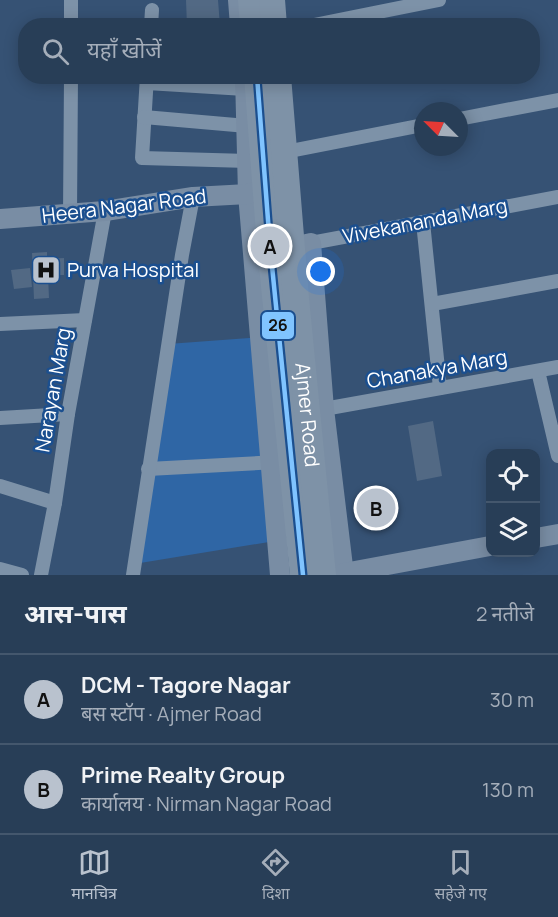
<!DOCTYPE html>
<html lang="hi">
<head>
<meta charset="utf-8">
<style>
  :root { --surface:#283e57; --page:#344961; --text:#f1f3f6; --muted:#a5aeba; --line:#44576d; --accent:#b9c2ce }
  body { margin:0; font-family:Manrope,"Noto Sans Devanagari",sans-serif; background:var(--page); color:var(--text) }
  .controls { position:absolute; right:18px; bottom:18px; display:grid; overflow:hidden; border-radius:12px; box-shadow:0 3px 15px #0003 }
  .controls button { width:54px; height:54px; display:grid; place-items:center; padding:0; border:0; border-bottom:2px solid var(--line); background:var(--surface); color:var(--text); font:30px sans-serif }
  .compass { position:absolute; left:414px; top:102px; width:54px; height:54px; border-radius:50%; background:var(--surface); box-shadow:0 3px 15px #0003; rotate:294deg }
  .you { position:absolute; left:321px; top:272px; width:21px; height:21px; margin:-15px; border:4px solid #fff; border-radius:50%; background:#1a73e8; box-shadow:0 0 0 9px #1a73e833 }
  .badge { display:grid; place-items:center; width:39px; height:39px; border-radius:50%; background:var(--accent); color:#111; font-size:20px; font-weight:700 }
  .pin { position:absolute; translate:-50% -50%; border:3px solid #fff; box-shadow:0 2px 6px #0006 }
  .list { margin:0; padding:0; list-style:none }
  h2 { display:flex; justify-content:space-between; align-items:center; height:78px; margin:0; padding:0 24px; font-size:26px }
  h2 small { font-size:20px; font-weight:400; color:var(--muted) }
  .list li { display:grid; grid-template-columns:39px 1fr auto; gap:18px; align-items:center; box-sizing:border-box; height:90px; padding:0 24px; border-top:2px solid var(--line) }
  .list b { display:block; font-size:22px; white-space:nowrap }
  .list p { margin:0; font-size:20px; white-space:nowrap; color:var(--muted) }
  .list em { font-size:20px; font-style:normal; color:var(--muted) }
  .icon { flex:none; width:33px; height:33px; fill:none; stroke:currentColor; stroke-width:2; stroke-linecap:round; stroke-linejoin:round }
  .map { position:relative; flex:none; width:558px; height:575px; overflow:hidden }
  .search { position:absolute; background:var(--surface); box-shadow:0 3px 15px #0003; left:18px; right:18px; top:18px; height:66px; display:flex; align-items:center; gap:15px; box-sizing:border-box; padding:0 21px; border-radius:24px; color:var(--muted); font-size:22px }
  .sheet { height:258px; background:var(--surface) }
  nav { display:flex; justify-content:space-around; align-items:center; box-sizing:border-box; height:84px; border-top:2px solid var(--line); background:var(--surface); font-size:16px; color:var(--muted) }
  nav a { display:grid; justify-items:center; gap:3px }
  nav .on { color:var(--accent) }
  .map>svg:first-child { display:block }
</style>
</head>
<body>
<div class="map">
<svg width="558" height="575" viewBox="0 0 558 575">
  <rect width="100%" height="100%" fill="#365274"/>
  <path fill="#2f66a5" d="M 261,337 L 269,542 L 134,564 L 168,344 Z"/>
  <g fill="#526984">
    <path d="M 186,0 L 218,0 L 220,26 L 187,26 Z"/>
    <path d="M 47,252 L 47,259 L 64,258 L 64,275 L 48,275 L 49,298 L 34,299 L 32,253 Z"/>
    <path d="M 30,268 L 32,287 L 14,289 L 11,270 Z"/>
    <path d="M 433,421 L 442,476 L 417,481 L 408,426 Z"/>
  </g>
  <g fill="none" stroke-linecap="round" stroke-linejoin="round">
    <g stroke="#7d92a8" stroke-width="14">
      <path d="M 71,26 L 71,0"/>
      <path d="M 151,26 L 152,10"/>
      <path d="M 309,26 L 439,0"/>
      <path d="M 147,76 L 142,158 L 248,161"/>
      <path d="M 147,83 L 245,89"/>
      <path d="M 144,117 L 247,126"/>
      <path d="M 459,119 L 558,100"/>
      <path d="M 285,152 L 423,125"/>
      <path d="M 70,214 L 71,76"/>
      <path d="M 423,222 L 440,388"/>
      <path d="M 311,243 L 558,197"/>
      <path d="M 432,304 L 558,281"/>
      <path d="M 0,324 L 85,320"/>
      <path d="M 538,371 L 558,456"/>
      <path d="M 324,409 L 558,367"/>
      <path d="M 0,418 L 68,414"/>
      <path d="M 148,469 L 277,462"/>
      <path d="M 0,486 L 55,503"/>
      <path d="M 0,569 L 22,575"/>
      <path d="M 41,575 L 55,503 L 68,414 L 105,211"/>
      <path d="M 133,575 L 182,255 L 193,197"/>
    </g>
    <g stroke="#798da4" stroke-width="20">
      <path d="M 238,0 L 240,26"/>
      <path d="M 245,76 L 248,194 L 280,575"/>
      <path d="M 0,219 L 105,211 L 193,197 L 248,194 L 259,191"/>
      <path d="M 293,247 L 311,243 L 324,409 L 344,575"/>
      <path d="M 536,538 L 558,534"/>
      <path d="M 344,573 L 490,546"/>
    </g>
    <g stroke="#7e92a7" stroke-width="26">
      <path d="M 251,0 L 253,26"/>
      <path d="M 272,0 L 274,26"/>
      <path d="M 257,76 L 270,246 L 303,575"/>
      <path id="s1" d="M 278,76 L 296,298 L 323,575"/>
    </g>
    <g stroke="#1b4f8f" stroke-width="9">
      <path id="bus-1" d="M 257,76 L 270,246 L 303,575"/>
    </g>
    <use href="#bus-1" stroke="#80c4ff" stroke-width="4.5"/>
  </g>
  <defs>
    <g id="hospital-square" transform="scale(1.5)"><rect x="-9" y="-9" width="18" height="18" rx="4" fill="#b9c2ce" stroke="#1b4f8f"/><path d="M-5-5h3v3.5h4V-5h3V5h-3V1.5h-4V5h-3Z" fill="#111"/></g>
  </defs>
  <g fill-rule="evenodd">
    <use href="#hospital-square" x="46" y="270"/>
  </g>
  <g text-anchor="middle" stroke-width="5" stroke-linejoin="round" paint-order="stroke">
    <g font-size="20" fill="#fff" stroke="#1b4f8f">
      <text transform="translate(124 206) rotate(-7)" y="7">Heera Nagar Road</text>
      <text transform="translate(425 221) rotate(-11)" y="7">Vivekananda Marg</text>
      <text transform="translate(437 369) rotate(-10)" y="7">Chanakya Marg</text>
      <text transform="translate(53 390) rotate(-80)" y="7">Narayan Marg</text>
      <text dy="7" stroke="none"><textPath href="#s1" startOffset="340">Ajmer Road</textPath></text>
    </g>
    <g font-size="20" fill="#fff" stroke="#1b4f8f" text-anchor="start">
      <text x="67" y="277">Purva Hospital</text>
    </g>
  </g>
  <rect stroke="#1b4f8f" stroke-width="2" x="261" y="311" width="34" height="29" rx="6" fill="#80c4ff"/>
  <g font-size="16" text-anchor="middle" font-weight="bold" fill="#111">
    <text x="278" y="331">26</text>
  </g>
</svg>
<div class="controls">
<button><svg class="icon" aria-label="locate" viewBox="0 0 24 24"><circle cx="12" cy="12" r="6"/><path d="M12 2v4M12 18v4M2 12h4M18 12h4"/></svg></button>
<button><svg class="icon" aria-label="layers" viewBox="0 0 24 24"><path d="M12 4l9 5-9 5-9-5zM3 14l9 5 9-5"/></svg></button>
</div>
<svg class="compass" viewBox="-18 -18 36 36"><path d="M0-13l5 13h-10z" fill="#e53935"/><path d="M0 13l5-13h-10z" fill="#a5aeba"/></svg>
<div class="you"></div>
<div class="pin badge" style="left:270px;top:246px">A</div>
<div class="pin badge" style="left:376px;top:508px">B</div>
<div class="search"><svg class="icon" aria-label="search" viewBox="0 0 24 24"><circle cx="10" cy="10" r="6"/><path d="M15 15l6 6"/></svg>यहाँ खोजें</div>
</div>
<section class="sheet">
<h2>आस-पास<small>2 नतीजे</small></h2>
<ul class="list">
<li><span class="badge">A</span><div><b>DCM - Tagore Nagar</b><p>बस स्टॉप · Ajmer Road</p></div><em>30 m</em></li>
<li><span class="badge">B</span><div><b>Prime Realty Group</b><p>कार्यालय · Nirman Nagar Road</p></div><em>130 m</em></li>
</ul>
</section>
<nav>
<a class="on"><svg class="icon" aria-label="map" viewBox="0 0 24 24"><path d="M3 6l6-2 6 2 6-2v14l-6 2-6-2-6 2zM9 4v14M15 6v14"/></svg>मानचित्र</a>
<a><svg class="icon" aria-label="directions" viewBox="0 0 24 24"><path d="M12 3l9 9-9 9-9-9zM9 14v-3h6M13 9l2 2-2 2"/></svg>दिशा</a>
<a><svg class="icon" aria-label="saved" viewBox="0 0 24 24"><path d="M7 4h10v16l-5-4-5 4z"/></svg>सहेजे गए</a>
</nav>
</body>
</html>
